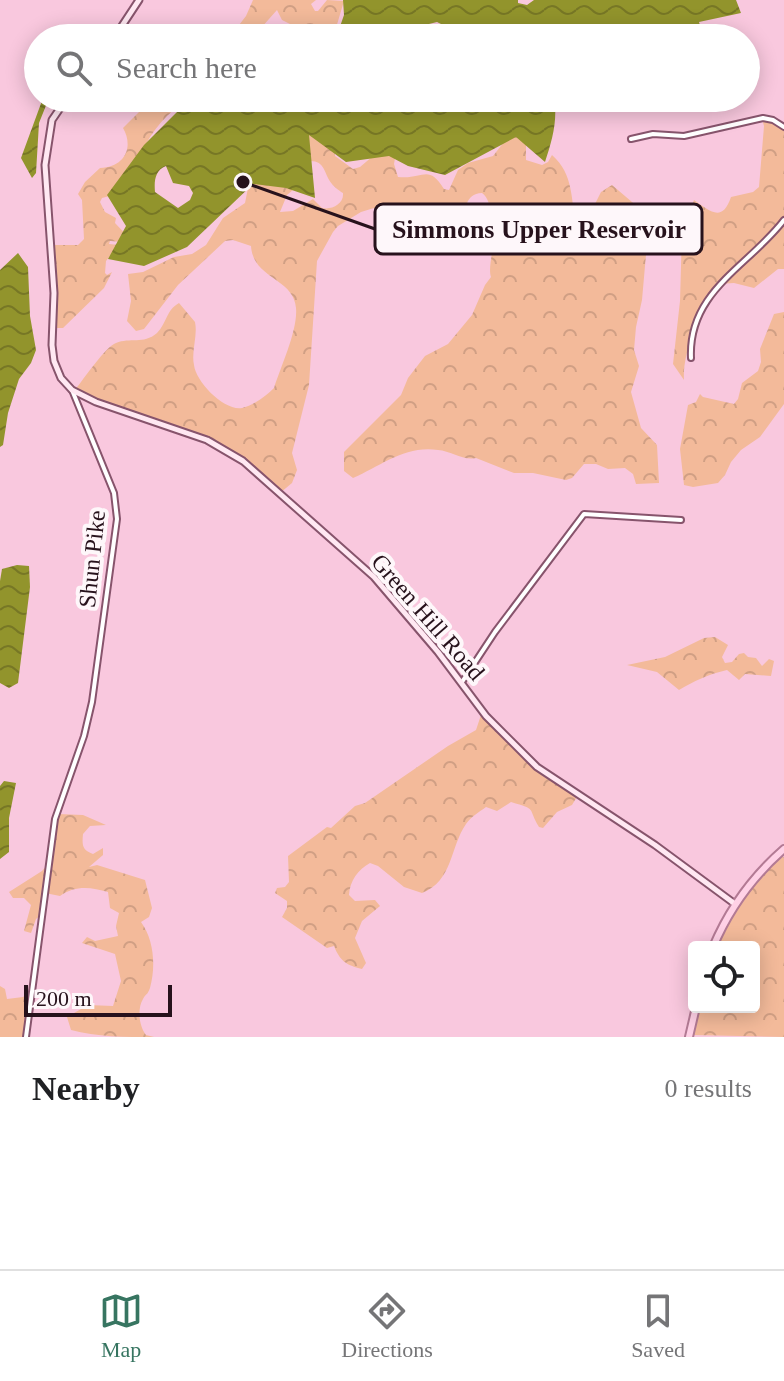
<!DOCTYPE html>
<html lang="en">
<head>
<meta charset="utf-8">
<style>
  :root { --surface:#fff; --page:#f2f2f2; --text:#202124; --muted:#757577; --line:#e0e0e0; --accent:#377561 }
  body { margin:0; font-family:"Times New Roman",serif; background:var(--page); color:var(--text) }
  .controls { position:absolute; right:24px; bottom:24px; display:grid; overflow:hidden; border-radius:8px; box-shadow:0 4px 20px #0003 }
  .controls button { width:72px; height:72px; display:grid; place-items:center; padding:0; border:0; border-bottom:2px solid var(--line); background:var(--surface); color:var(--text); font:40px sans-serif }
  .scale { position:absolute; left:24px; bottom:20px; width:148px; box-sizing:border-box; padding-left:8px; border:4px solid #27121c; border-top:0; font-size:22px; line-height:28px; white-space:nowrap; color:#27121c; -webkit-text-stroke:6px #fef7fa; paint-order:stroke }
  .list { margin:0; padding:0; list-style:none }
  h2 { display:flex; justify-content:space-between; align-items:center; height:104px; margin:0; padding:0 32px; font-size:34px }
  h2 small { font-size:26px; font-weight:400; color:var(--muted) }
  .icon { flex:none; width:44px; height:44px; fill:none; stroke:currentColor; stroke-width:2; stroke-linecap:round; stroke-linejoin:round }
  .map { position:relative; flex:none; width:784px; height:1037px; overflow:hidden }
  .search { position:absolute; background:var(--surface); box-shadow:0 4px 20px #0003; left:24px; right:24px; top:24px; height:88px; display:flex; align-items:center; gap:20px; box-sizing:border-box; padding:0 28px; border-radius:44px; color:var(--muted); font-size:30px }
  .sheet { height:232px; background:var(--surface) }
  nav { display:flex; justify-content:space-around; align-items:center; box-sizing:border-box; height:112px; border-top:2px solid var(--line); background:var(--surface); font-size:22px; color:var(--muted) }
  nav a { display:grid; justify-items:center; gap:4px }
  nav .on { color:var(--accent) }
  .map>svg:first-child { display:block }
</style>
</head>
<body>
<div class="map">
<svg width="784" height="1037" viewBox="0 0 784 1037">
  <defs>
    <pattern id="forest-crowns" width="20" height="18" patternUnits="userSpaceOnUse" patternTransform="scale(2)"><rect width="20" height="18" fill="#f3ba9a"/><path d="M2 6a3 3 0 1 1 6 0M12 15a3 3 0 1 1 6 0" fill="none" stroke="#d09f84"/></pattern>
    <pattern id="water-waves" width="16" height="10" patternUnits="userSpaceOnUse" patternTransform="scale(2)"><rect width="16" height="10" fill="#92942c"/><path d="M0 5q4-4 8 0t8 0" fill="none" stroke="#777725"/></pattern>
  </defs>
  <rect width="100%" height="100%" fill="#f9c8de"/>
  <g fill="url(#forest-crowns)">
    <path d="M 253,0 L 316,0 L 311,4 L 315,11 L 318,11 L 327,0 L 344,1 L 333,38 L 317,38 L 311,28 L 294,26 L 282,20 L 277,10 L 261,28 L 259,38 L 229,38 L 246,16 Z"/>
    <path d="M 153,98 L 191,98 C 167,112 152,130 141,154 C 127,161 123,180 117,194 L 102,198 L 100,202 L 105,212 L 116,218 L 115,223 L 134,243 L 110,241 L 109,244 L 119,245 L 106,261 L 105,273 L 107,275 L 112,272 L 104,288 L 63,328 L 51,328 L 53,245 L 78,245 L 84,239 L 82,200 L 78,194 L 85,182 L 100,168 C 125,167 134,147 123,128 Z"/>
    <path d="M 768,118 L 784,127 L 784,269 L 778,269 L 754,288 L 734,283 L 718,284 C 701,305 682,354 684,380 L 673,364 L 680,301 L 682,231 L 694,200 C 709,210 722,224 731,197 L 753,192 L 759,187 L 764,126 L 762,119 Z"/>
    <path d="M 314,129 L 334,146 L 335,156 L 353,169 L 360,167 L 373,156 L 396,153 L 394,164 L 398,177 C 423,180 428,163 444,189 L 449,190 L 458,170 L 468,163 L 493,156 L 511,133 L 526,139 L 526,160 L 542,165 L 548,162 L 552,155 C 574,174 571,200 576,227 L 583,228 L 601,192 L 612,185 L 652,219 L 648,232 L 642,300 L 636,327 L 634,350 L 639,366 L 631,392 L 641,428 L 657,445 L 659,483 L 636,484 L 633,474 L 625,468 L 608,469 L 596,464 L 584,464 L 572,478 L 566,480 L 533,473 L 514,473 L 476,458 C 463,461 451,451 438,450 C 405,445 381,466 353,478 L 344,471 L 344,452 L 401,395 L 408,378 L 425,356 L 448,344 L 472,315 L 485,285 L 491,277 C 488,268 493,253 493,242 L 486,235 C 492,224 493,201 482,193 C 464,194 467,210 460,222 L 415,212 L 374,208 L 361,212 L 338,226 L 333,232 L 317,261 L 309,385 L 292,453 L 297,470 L 292,483 L 280,493 L 242,460 L 217,444 L 112,409 L 75,390 C 83,380 106,346 116,343 C 130,337 143,345 157,333 C 167,323 166,310 179,303 L 195,322 C 198,336 191,351 194,365 C 196,382 224,411 242,408 C 253,406 267,395 274,388 C 281,366 298,330 296,308 C 294,278 253,279 251,246 L 233,240 L 225,241 L 178,285 L 144,329 L 136,331 L 127,321 L 131,301 L 128,274 L 143,272 L 174,257 L 192,254 L 206,245 L 223,218 L 245,203 L 248,188 L 253,182 L 300,184 L 287,195 L 280,212 L 293,211 L 313,199 L 322,208 C 332,210 344,204 343,193 C 341,192 333,186 332,184 C 323,173 326,160 308,161 L 309,135 Z"/>
    <path d="M 784,312 L 784,404 L 760,437 L 741,450 L 731,462 L 725,475 L 718,483 L 693,487 L 684,485 L 680,449 L 688,405 L 696,402 L 700,394 L 703,397 L 734,404 L 738,399 L 742,383 L 758,371 L 761,362 L 760,349 L 774,314 Z"/>
    <path d="M 715,637 L 728,645 L 722,657 L 725,663 L 732,662 L 739,654 L 744,653 L 748,657 L 756,658 L 762,666 L 769,659 L 774,661 L 771,676 L 745,674 L 739,680 L 727,670 C 709,674 694,681 679,690 L 657,672 L 627,665 L 665,657 L 704,638 Z"/>
    <path d="M 482,712 L 529,759 L 578,795 L 572,805 L 557,812 L 543,828 L 539,827 C 527,807 538,810 511,802 L 497,811 L 486,807 C 479,812 471,817 466,824 C 450,847 453,881 422,893 L 404,887 L 378,866 L 370,863 C 358,870 350,880 349,895 L 355,901 L 375,900 L 380,906 L 362,921 L 355,938 L 366,963 L 362,969 C 346,965 340,961 334,946 L 327,948 L 282,917 L 287,908 L 287,901 L 275,893 L 277,888 L 285,887 L 289,882 L 288,856 L 327,827 L 331,828 L 355,806 L 365,803 L 448,746 L 476,730 Z"/>
    <path d="M 58,814 L 83,815 L 106,825 L 90,826 L 83,834 C 82,845 82,850 93,854 L 103,848 L 103,855 L 89,867 L 97,865 L 145,880 L 152,908 L 149,917 L 141,922 C 154,940 156,966 150,988 C 147,996 147,992 143,999 C 137,1009 139,1026 146,1035 L 154,1037 C 126,1037 96,1037 71,1030 L 67,1017 L 88,1005 L 113,1006 L 121,981 L 115,954 L 82,943 L 87,937 L 95,941 L 118,936 L 116,926 L 119,913 L 110,908 L 108,892 C 91,887 75,885 60,896 L 45,893 L 41,915 L 36,919 L 31,933 L 24,931 L 31,905 L 24,898 L 13,898 L 9,892 L 42,871 L 50,862 Z"/>
    <path d="M 781,853 L 784,858 L 784,1037 L 691,1035 L 697,1007 L 754,1007 L 754,947 L 713,947 L 734,904 Z"/>
    <path d="M 0,986 L 5,989 L 7,999 L 23,997 L 31,991 L 26,1037 L 0,1037 Z"/>
  </g>
  <g fill="url(#water-waves)" fill-rule="evenodd">
    <path d="M 343,0 L 518,0 L 518,3 L 527,5 L 534,0 L 736,0 L 741,13 L 699,22 L 704,38 L 449,38 L 452,33 L 449,28 L 437,22 L 429,24 L 425,31 L 429,38 L 336,38 L 344,15 Z"/>
    <path d="M 268,24 L 299,33 L 301,38 L 253,38 Z"/>
    <path d="M 43,98 L 49,98 L 39,123 L 36,173 L 32,178 L 21,158 Z"/>
    <path d="M 191,98 L 554,98 C 558,120 552,141 545,162 L 516,137 L 445,175 L 408,166 L 389,156 L 346,162 L 309,135 L 315,198 L 286,188 L 253,184 L 187,247 L 144,266 L 108,259 L 126,226 L 107,195 L 144,145 ZM 166,166 L 173,183 L 189,186 L 193,193 L 190,200 L 178,208 L 155,192 C 154,181 155,170 166,166 Z"/>
    <path d="M 18,253 L 28,267 L 30,316 L 36,350 L 31,363 L 19,379 L 8,413 L 3,445 L 0,447 L 0,270 Z"/>
    <path d="M 17,565 L 29,566 L 30,587 L 18,683 L 9,688 L 0,683 L 0,581 L 2,569 Z"/>
    <path d="M 4,781 L 16,783 L 9,818 L 9,852 L 0,859 L 0,786 Z"/>
  </g>
  <g fill="none" stroke-linecap="round" stroke-linejoin="round">
    <g stroke="#87546c" stroke-width="8">
      <g id="minor">
        <path d="M 631,139 L 653,134 L 684,136 L 763,118 L 773,120 L 784,127"/>
        <path d="M 691,358 C 688,291 749,266 784,220"/>
        <path d="M 462,682 L 495,632 L 584,514 L 681,520"/>
        <path d="M 26,1037 L 55,819 L 84,736 L 92,702 L 117,519 L 114,493 L 72,390"/>
      </g>
    </g>
    <g stroke="#87546c" stroke-width="9">
      <g id="secondary">
        <path d="M 114,38 L 139,0"/>
        <path d="M 67,98 L 52,120 L 45,165 L 54,293 L 52,345 L 54,361 L 61,378 L 72,390 L 96,402 L 207,440 L 243,461 L 374,577 L 438,652 L 486,716 L 537,767 L 655,845 L 735,904"/>
      </g>
    </g>
    <g stroke="#b37a94" stroke-width="10">
      <g id="primary">
        <path d="M 713,947 C 729,909 753,876 784,849"/>
        <path d="M 689,1037 L 696,1007"/>
      </g>
    </g>
    <use href="#minor" stroke="#fff" stroke-width="4"/>
    <use href="#secondary" stroke="#ffe8f2" stroke-width="5"/>
    <use href="#primary" stroke="#ffd1e6" stroke-width="6"/>
  </g>
  <g text-anchor="middle" stroke-width="8" stroke-linejoin="round" paint-order="stroke">
    <g font-size="24" fill="#27121c" stroke="#fef7fa">
      <text transform="translate(92 559) rotate(-84)" y="8">Shun Pike</text>
      <text transform="translate(428 617) rotate(49)" y="8">Green Hill Road</text>
    </g>
  </g>
  <path fill="none" stroke="#27121c" stroke-width="3" d="M243 182L375 229"/>
  <circle fill="#27121c" stroke="#fef7fa" stroke-width="3" cx="243" cy="182" r="8"/>
  <rect fill="#fef7fa" stroke="#27121c" stroke-width="3" x="375" y="204" width="327" height="50" rx="8"/>
  <g font-size="26" text-anchor="middle" font-weight="bold" fill="#27121c">
    <text x="539" y="238">Simmons Upper Reservoir</text>
  </g>
</svg>
<div class="controls">
<button><svg class="icon" aria-label="locate" viewBox="0 0 24 24"><circle cx="12" cy="12" r="6"/><path d="M12 2v4M12 18v4M2 12h4M18 12h4"/></svg></button>
</div>
<div class="scale">200 m</div>
<div class="search"><svg class="icon" aria-label="search" viewBox="0 0 24 24"><circle cx="10" cy="10" r="6"/><path d="M15 15l6 6"/></svg>Search here</div>
</div>
<section class="sheet">
<h2>Nearby<small>0 results</small></h2>
<ul class="list">
</ul>
</section>
<nav>
<a class="on"><svg class="icon" aria-label="map" viewBox="0 0 24 24"><path d="M3 6l6-2 6 2 6-2v14l-6 2-6-2-6 2zM9 4v14M15 6v14"/></svg>Map</a>
<a><svg class="icon" aria-label="directions" viewBox="0 0 24 24"><path d="M12 3l9 9-9 9-9-9zM9 14v-3h6M13 9l2 2-2 2"/></svg>Directions</a>
<a><svg class="icon" aria-label="saved" viewBox="0 0 24 24"><path d="M7 4h10v16l-5-4-5 4z"/></svg>Saved</a>
</nav>
</body>
</html>
